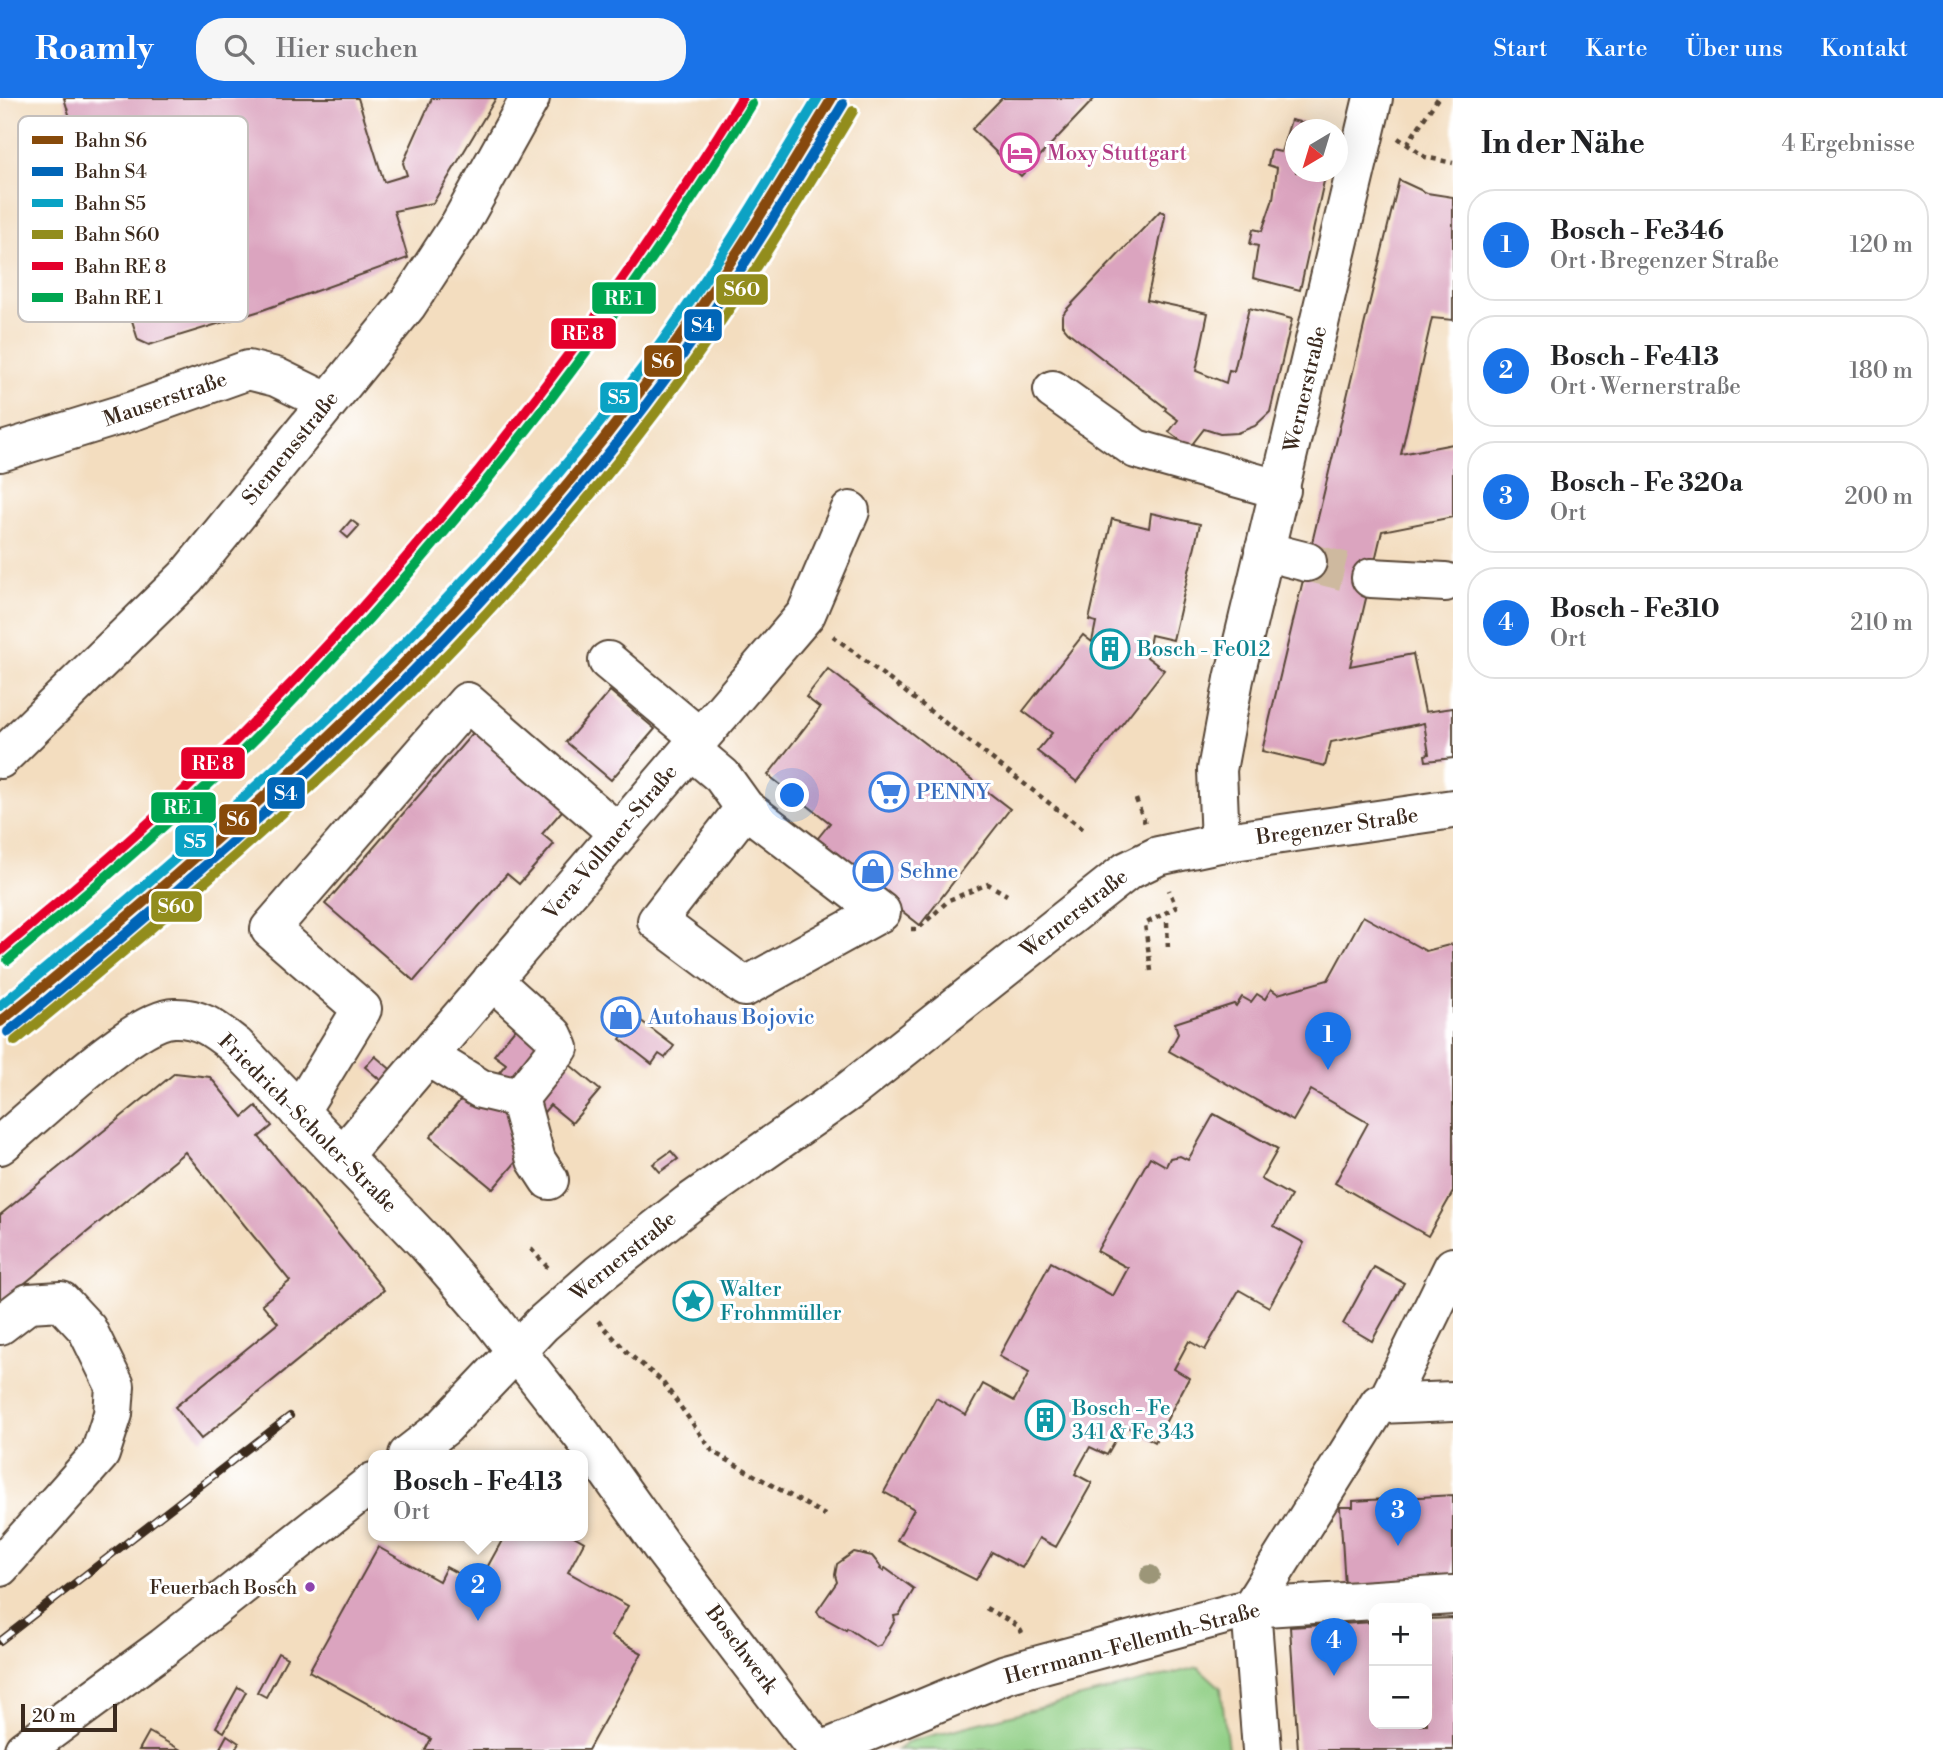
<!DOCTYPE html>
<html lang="de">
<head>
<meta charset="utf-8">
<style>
  :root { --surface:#fff; --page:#f6f6f6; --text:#202124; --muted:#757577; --line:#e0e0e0; --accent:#1a73e8 }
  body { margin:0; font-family:"Libre Bodoni",serif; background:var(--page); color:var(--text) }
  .controls { position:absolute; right:21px; bottom:21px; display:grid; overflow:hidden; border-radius:14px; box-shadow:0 7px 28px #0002 }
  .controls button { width:63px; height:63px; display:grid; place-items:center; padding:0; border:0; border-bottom:2px solid var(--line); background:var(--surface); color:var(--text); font:35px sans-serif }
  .compass { position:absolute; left:1285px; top:21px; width:63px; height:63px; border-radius:50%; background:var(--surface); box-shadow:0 7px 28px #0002; rotate:218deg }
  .scale { position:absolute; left:21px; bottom:18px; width:96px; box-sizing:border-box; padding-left:7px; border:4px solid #3b2a1e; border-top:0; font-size:19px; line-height:24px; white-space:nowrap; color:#3b2a1e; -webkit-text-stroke:5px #fff; paint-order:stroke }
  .you { position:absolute; left:793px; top:698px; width:24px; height:24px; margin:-18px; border:5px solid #fff; border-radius:50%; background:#1a73e8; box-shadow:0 0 0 10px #1a73e833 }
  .badge { display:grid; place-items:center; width:46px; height:46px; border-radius:50%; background:var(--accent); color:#fff; font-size:23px; font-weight:700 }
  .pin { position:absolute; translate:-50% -58px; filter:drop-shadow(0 2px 4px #0008) }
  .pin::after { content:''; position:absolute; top:37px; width:24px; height:21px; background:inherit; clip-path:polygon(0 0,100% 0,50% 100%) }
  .popup { position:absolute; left:368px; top:1352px; width:220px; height:91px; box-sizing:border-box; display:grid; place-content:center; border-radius:14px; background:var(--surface); filter:drop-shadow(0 2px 5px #0005); font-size:23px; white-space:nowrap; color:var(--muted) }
  .popup b { font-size:26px; color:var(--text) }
  .popup::after { content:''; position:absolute; left:50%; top:100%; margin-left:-14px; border:14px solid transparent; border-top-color:var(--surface) }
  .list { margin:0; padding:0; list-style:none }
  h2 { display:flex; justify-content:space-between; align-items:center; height:91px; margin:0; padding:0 28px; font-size:30px }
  h2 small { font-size:23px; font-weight:400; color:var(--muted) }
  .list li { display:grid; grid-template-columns:46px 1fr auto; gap:21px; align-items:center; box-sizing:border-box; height:112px; margin:0 14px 14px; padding:0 14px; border:2px solid var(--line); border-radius:28px }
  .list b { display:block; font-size:26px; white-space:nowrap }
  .list p { margin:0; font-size:23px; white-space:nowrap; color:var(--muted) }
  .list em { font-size:23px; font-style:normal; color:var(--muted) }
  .icon { flex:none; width:38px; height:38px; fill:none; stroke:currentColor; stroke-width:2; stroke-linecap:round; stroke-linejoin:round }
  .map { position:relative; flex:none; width:1453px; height:1652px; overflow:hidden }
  header { display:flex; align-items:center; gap:42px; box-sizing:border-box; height:98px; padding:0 35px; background:var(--accent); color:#fff }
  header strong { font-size:33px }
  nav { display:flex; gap:38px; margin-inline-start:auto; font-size:24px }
  .search { width:490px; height:63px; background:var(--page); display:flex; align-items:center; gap:18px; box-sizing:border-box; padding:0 24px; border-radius:28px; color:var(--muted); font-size:26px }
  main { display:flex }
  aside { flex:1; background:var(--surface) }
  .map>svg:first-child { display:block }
</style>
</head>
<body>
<header>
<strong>Roamly</strong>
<div class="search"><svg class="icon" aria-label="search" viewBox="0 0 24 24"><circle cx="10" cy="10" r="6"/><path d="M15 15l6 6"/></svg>Hier suchen</div>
<nav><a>Start</a><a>Karte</a><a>Über uns</a><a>Kontakt</a></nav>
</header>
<main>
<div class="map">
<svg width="1453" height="1652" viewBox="0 0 1453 1652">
  <rect width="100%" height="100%" fill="#fff"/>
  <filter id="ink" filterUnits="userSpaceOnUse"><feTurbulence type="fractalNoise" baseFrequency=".0143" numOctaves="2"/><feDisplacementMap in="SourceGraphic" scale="14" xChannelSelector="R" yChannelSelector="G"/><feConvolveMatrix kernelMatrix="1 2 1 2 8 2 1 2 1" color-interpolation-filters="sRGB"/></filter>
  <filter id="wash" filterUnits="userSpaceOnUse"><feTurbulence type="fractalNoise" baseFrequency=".00686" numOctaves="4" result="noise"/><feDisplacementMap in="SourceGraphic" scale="28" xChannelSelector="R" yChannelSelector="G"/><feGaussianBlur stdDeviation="1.57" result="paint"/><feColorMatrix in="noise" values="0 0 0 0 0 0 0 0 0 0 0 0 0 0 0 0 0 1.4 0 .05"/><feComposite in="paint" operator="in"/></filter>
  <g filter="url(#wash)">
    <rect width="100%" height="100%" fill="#f3ddbf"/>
    <path fill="#90cf85" stroke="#667c52" stroke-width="2" d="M 1198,1569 L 1221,1590 L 1228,1652 L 897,1652 L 910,1643 Z"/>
    <g id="blocks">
      <g fill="#dba4bf">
        <path d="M 64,0 L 358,0 L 384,84 L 407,77 L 403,65 L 432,0 L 496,0 L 433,105 L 394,113 L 408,160 L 260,213 L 149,247 L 138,242 Z"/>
        <path d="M 1002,0 L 1095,0 L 1021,78 L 972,31 Z"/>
        <path d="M 1291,22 L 1326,30 L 1296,32 L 1296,74 L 1326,74 L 1300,192 L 1253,180 L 1258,148 L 1250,146 L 1253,131 L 1262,133 L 1273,101 L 1277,70 L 1268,67 L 1271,52 L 1281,54 Z"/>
        <path d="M 1399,82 L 1427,95 L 1453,99 L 1453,222 L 1432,220 L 1401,356 L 1453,346 L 1453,419 L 1382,433 L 1350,568 L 1413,556 L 1425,614 L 1453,610 L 1453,660 L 1426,663 L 1425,657 L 1429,656 L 1424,625 L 1331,644 L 1325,668 L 1262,653 Z"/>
        <path d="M 1160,113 L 1165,115 L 1165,119 L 1147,202 L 1208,215 L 1196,273 L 1226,285 L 1229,272 L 1234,273 L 1249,210 L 1292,221 L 1270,314 L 1255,328 L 1237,335 L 1220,336 L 1204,331 L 1190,349 L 1169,334 L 1178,322 L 1165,312 L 1166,310 L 1068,234 L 1062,227 L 1062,218 L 1066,212 Z"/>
        <path d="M 1151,415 L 1200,426 L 1173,542 L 1151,537 L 1147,559 L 1164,572 L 1077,684 L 1037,653 L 1052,635 L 1023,613 L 1083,537 L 1092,544 L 1096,524 L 1089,522 L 1112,421 L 1149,430 Z"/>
        <path d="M 351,422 L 359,428 L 348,440 L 341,434 Z"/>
        <path d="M 828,571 L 1010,711 L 920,827 L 814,745 L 830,725 L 768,677 L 820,610 L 806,599 Z"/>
        <path d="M 610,593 L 655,631 L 611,682 L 566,644 Z"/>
        <path d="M 478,629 L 568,706 L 542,736 L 554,746 L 519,786 L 507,776 L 414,883 L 325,806 Z"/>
        <path d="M 1363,818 L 1426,853 L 1453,846 L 1453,1094 L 1428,1138 L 1335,1085 L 1368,1025 L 1311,992 L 1293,1023 L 1169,953 L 1178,936 L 1175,925 L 1234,906 L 1236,908 L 1242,899 L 1251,904 L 1257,896 L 1265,901 L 1271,891 L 1278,896 L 1328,882 Z"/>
        <path d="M 636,919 L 674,948 L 665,960 L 659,956 L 652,966 L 620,941 Z"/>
        <path d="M 520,925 L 600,992 L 572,1025 L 550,1007 L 518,1045 L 526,1052 L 493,1091 L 430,1039 L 463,999 L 472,1007 L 506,966 L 494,957 Z"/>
        <path d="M 375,958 L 395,975 L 385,986 L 365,969 Z"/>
        <path d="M 175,975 L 210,979 L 243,1019 L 256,1008 L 272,1028 L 259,1039 L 384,1192 L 201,1341 L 175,1309 L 278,1225 L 262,1206 L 290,1183 L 185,1054 L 3,1203 L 0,1199 L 0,1117 Z"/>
        <path d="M 1214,1016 L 1278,1051 L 1261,1081 L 1291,1098 L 1274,1128 L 1304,1145 L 1269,1209 L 1239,1192 L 1205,1252 L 1189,1243 L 1174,1271 L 1189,1280 L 1155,1344 L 1124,1327 L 1107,1357 L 1090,1349 L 1075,1376 L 1092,1385 L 1056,1449 L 1039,1440 L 1022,1470 L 992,1454 L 976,1482 L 897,1442 L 914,1411 L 884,1394 L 936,1300 L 966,1317 L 983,1286 L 1014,1303 L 1029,1275 L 999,1258 L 1051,1164 L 1113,1198 L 1128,1170 L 1097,1153 L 1150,1059 L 1166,1068 L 1170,1060 L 1180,1058 L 1188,1062 Z"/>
        <path d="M 671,1053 L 678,1061 L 660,1074 L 653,1066 Z"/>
        <path d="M 1374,1169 L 1404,1185 L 1372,1243 L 1343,1226 Z"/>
        <path d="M 1453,1397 L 1453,1486 L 1345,1488 L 1340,1409 L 1353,1409 L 1353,1403 Z"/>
        <path d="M 505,1437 L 572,1437 L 584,1444 L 568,1474 L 628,1508 L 611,1538 L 642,1555 L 588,1652 L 425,1652 L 431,1641 L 309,1573 L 378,1449 L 439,1483 L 446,1469 L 478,1486 Z"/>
        <path d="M 854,1454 L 872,1458 L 881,1469 L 880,1471 L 883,1473 L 885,1470 L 914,1491 L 899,1517 L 894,1518 L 895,1522 L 881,1547 L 876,1549 L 847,1530 L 846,1532 L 819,1517 L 817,1513 L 837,1484 L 835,1477 L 837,1466 Z"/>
        <path d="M 1453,1520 L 1453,1652 L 1298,1652 L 1290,1529 L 1374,1524 L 1374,1626 L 1427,1626 L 1427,1521 Z"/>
        <path d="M 278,1555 L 287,1560 L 266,1599 L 257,1594 Z"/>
        <path d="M 238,1589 L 246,1594 L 224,1634 L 216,1629 Z"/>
        <path d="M 149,1634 L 181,1652 L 139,1652 Z"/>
        <path d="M 227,1637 L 239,1645 L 235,1652 L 220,1650 Z"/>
      </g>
    </g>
  </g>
  <g filter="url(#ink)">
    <use href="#blocks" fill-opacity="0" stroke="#574536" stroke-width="2"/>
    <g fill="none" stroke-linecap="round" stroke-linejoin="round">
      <path stroke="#ceb99f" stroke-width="38" stroke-dasharray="38 19" stroke-linecap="butt" d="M 1307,464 L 1371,480"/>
      <g stroke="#574536" stroke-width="42">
        <g id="minor">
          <path d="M 1053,292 L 1136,351 L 1281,392"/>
          <path d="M 0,354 L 136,312 L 248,272 L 276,279 L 327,304"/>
          <path d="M 1264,453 L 1307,464"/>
          <path d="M 1371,480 L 1445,484"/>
          <path d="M 608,563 L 699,639"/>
          <path d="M 690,651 L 722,678 L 745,710 L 881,814 L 745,889 L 657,823 L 745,710"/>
          <path d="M 0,661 L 186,479 L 407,207 L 460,126 L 530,0"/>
          <path d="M 1220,745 L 1217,672 L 1234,581 L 1373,0"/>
          <path d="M 427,958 L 481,991 L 519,1000 L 559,950 L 553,937 L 492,882"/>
          <path d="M 519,1000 L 536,1062 L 549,1082"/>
          <path d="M 299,1014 L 362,911 L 270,831 L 467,604 L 618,735"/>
          <path d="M 0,1047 C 36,1018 134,921 174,920 C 201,919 217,933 236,948 L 426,1145 L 492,1222 L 582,1337 L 664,1452 L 817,1652"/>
          <path d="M 342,1058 L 806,516 L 850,413"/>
          <path d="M 0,1227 L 29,1205 L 61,1203 L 87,1231 L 115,1288 L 113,1316 L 100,1356 L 0,1469"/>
          <path d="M 1386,1306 L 1453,1169"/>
          <path d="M 824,1652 L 1006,1576 L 1251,1510 L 1453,1497"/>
          <path d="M 1262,1652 L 1251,1510 L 1379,1306 L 1453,1303"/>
        </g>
      </g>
      <g stroke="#574536" stroke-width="42">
        <g id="major">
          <path d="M 408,1357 L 444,1329 L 542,1226 L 599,1176 L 688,1106 L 848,994 L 1127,773 L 1158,758 L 1220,745 L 1453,711"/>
          <path d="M 24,1652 L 164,1549 L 373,1384"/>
        </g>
      </g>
      <g stroke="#574536" stroke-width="4.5" stroke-dasharray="5 5" stroke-linecap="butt">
        <path d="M 1398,40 L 1425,59 L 1453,65"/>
        <path d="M 1407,46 L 1438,0"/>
        <path d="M 833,538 L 1084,732"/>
        <path d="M 1136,701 L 1146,728"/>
        <path d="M 1167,824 L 1168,852"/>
        <path d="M 911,831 L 918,831 L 949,802 L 988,786 L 1007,797"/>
        <path d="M 1151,873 L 1145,826 L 1176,809 L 1169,792"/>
        <path d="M 531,1151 L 551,1173"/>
        <path d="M 598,1223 L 629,1256 L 662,1283 L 713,1354 L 825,1417"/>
        <path d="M 986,1510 L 1018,1528 L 1022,1535"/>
      </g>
      <use href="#minor" stroke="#fff" stroke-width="38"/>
      <use href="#major" stroke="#fff" stroke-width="38"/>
      <g stroke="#3b2a1e" stroke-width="8">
        <path id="rail" d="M 0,1543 L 290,1318"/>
      </g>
      <use href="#rail" stroke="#fff" stroke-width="5" stroke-dasharray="16" stroke-linecap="butt"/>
      <g stroke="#fff" stroke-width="16">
        <path id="rail-1" d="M 0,924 C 242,727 478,518 662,264 C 724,179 778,90 832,0"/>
      </g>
      <g stroke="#fff" stroke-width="16">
        <path id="rail-2" d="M 8,934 C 251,736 487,526 672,272 C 734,186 788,97 843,6"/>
      </g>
      <g stroke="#fff" stroke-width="16">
        <path id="rail-3" d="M 0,908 C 239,714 465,507 650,260 C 712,177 765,88 818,0"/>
      </g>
      <g stroke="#fff" stroke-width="16">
        <path id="rail-4" d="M 15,943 C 259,745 497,535 682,279 C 744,193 799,103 853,13"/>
      </g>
      <g stroke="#fff" stroke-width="16">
        <path id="rail-5" d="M 0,853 C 86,781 172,708 250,628 C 437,440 603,225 742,0"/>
      </g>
      <g stroke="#fff" stroke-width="16">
        <path id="rail-6" d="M 8,862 C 94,790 180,717 259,637 C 446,448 613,233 752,6"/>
      </g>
      <use href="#rail-1" stroke="#874a0a" stroke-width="10"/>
      <use href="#rail-2" stroke="#0065b7" stroke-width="10"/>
      <use href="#rail-3" stroke="#09a2c4" stroke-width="10"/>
      <use href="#rail-4" stroke="#928d1d" stroke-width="10"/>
      <use href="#rail-5" stroke="#e4002b" stroke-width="10"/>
      <use href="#rail-6" stroke="#00a651" stroke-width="10"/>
    </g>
    <circle fill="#9c9678" cx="1150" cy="1477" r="10"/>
  </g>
  <defs>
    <g id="hotel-ring" transform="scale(2.0125)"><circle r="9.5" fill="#fff" stroke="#d1479c" stroke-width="1.5"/><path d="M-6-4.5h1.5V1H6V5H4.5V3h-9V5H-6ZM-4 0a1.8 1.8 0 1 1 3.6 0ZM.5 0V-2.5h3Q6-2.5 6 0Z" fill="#d1479c"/></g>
    <g id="building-ring" transform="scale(2.0125)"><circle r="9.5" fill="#fff" stroke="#0f9aa8" stroke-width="1.5"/><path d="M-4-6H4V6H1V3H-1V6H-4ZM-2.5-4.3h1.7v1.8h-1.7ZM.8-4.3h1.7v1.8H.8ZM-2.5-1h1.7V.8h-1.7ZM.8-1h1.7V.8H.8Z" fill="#0f9aa8"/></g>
    <g id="supermarket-ring" transform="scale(2.0125)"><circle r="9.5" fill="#fff" stroke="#3f7fe0" stroke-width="1.5"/><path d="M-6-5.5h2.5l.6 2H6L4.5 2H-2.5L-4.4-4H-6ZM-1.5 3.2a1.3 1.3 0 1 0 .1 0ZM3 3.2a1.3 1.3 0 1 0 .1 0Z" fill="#3f7fe0"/></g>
    <g id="shop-ring" transform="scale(2.0125)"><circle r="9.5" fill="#fff" stroke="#3f7fe0" stroke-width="1.5"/><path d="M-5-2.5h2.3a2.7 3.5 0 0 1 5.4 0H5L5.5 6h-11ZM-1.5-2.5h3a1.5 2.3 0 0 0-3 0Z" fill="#3f7fe0"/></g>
    <g id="sight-ring" transform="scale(2.0125)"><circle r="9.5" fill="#fff" stroke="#0f9aa8" stroke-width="1.5"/><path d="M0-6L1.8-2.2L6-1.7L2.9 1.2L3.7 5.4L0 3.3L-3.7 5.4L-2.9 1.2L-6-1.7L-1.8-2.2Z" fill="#0f9aa8"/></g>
  </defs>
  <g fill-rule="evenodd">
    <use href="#hotel-ring" x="1020" y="55"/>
    <use href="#building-ring" x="1110" y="551"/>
    <use href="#supermarket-ring" x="889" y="694"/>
    <use href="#shop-ring" x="873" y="773"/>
    <use href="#shop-ring" x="621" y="919"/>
    <use href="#sight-ring" x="693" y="1203"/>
    <use href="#building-ring" x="1045" y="1322"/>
  </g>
  <circle fill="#8e44ad" stroke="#fff" stroke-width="2.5" cx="310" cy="1489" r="6"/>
  <g text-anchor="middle" stroke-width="6" stroke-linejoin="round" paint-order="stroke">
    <g font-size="19" fill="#3b2a1e" stroke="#fff" text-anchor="end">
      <text x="297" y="1496">Feuerbach Bosch</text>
    </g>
    <g font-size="21" fill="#b23c85" stroke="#fff" text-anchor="start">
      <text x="1047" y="62">Moxy Stuttgart</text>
    </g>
    <g font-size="21" fill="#3b2a1e" stroke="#fff">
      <text transform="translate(1305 291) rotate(-77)" y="7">Wernerstraße</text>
      <text transform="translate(165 301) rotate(-19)" y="7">Mauserstraße</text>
      <text transform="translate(290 350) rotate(-51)" y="7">Siemensstraße</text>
      <text transform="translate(1337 728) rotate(-8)" y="7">Bregenzer Straße</text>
      <text transform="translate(610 744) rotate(-50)" y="7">Vera-Vollmer-Straße</text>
      <text transform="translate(1074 815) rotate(-38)" y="7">Wernerstraße</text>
      <text transform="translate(308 1025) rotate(45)" y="7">Friedrich-Scholer-Straße</text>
      <text transform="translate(623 1158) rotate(-39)" y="7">Wernerstraße</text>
      <text transform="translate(1132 1545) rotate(-15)" y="7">Herrmann-Fellemth-Straße</text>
      <text transform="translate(742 1551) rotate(53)" y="7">Boschwerk</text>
    </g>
    <g font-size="21" fill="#0d838f" stroke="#fff" text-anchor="start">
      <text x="1137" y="558">Bosch - Fe012</text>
      <text x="720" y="1198">Walter<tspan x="720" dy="24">Frohnmüller</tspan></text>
      <text x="1072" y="1317">Bosch - Fe<tspan x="1072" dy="24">341 &amp; Fe 343</tspan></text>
    </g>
    <g font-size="21" fill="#366cbe" stroke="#fff" text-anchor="start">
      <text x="916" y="701">PENNY</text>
      <text x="900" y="780">Sehne</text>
      <text x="648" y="926">Autohaus Bojovic</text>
    </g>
  </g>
  <rect x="18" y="18" width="230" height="206" rx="10" fill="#fff" stroke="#c4bfbc" stroke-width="2"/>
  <rect x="32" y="38" width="31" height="8" fill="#874a0a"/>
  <rect x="32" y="69" width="31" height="9" fill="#0065b7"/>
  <rect x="32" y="101" width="31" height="8" fill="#09a2c4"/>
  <rect x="32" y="132" width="31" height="9" fill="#928d1d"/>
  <rect x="32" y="164" width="31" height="8" fill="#e4002b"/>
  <rect x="32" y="195" width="31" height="9" fill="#00a651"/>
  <g font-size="19" fill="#3b2a1e">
    <text x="75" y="49">Bahn S6</text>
    <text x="75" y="80">Bahn S4</text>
    <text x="75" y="112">Bahn S5</text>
    <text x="75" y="143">Bahn S60</text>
    <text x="75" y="175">Bahn RE 8</text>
    <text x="75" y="206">Bahn RE 1</text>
  </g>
  <g stroke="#fff" stroke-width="2.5">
    <rect x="715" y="175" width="54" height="33" rx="7" fill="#928d1d"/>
    <rect x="591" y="183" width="66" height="34" rx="7" fill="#00a651"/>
    <rect x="683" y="210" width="40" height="34" rx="7" fill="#0065b7"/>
    <rect x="550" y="219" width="67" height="33" rx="7" fill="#e4002b"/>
    <rect x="643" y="246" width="40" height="34" rx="7" fill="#874a0a"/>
    <rect x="599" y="283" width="40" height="33" rx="7" fill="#09a2c4"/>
    <rect x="180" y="648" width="66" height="34" rx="7" fill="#e4002b"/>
    <rect x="266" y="678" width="40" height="34" rx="7" fill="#0065b7"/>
    <rect x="150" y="693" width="67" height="33" rx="7" fill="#00a651"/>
    <rect x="218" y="705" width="40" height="33" rx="7" fill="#874a0a"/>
    <rect x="174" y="726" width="41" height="34" rx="7" fill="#09a2c4"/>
    <rect x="150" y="792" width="53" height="33" rx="7" fill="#928d1d"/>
  </g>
  <g font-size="19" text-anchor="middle" font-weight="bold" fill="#fff">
    <text x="742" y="198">S60</text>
    <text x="624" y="207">RE 1</text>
    <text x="703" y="234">S4</text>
    <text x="583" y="242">RE 8</text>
    <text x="663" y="270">S6</text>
    <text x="619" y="306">S5</text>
    <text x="213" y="672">RE 8</text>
    <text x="286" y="702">S4</text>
    <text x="183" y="716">RE 1</text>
    <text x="238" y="728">S6</text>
    <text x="195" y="750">S5</text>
    <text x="176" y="815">S60</text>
  </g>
</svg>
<div class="controls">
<button>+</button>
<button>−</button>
</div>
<svg class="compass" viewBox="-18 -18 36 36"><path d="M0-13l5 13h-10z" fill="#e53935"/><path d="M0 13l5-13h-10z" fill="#757577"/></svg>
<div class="scale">20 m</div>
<div class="you"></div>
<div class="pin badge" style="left:1328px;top:972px">1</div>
<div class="pin badge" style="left:478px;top:1523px">2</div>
<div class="popup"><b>Bosch - Fe413</b>Ort</div>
<div class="pin badge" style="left:1398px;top:1448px">3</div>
<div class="pin badge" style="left:1334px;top:1578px">4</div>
</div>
<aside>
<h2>In der Nähe<small>4 Ergebnisse</small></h2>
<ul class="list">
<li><span class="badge">1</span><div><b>Bosch - Fe346</b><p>Ort · Bregenzer Straße</p></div><em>120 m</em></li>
<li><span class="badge">2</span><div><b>Bosch - Fe413</b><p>Ort · Wernerstraße</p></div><em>180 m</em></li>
<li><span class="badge">3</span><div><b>Bosch - Fe 320a</b><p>Ort</p></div><em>200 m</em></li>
<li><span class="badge">4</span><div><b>Bosch - Fe310</b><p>Ort</p></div><em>210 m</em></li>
</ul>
</aside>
</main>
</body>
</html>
